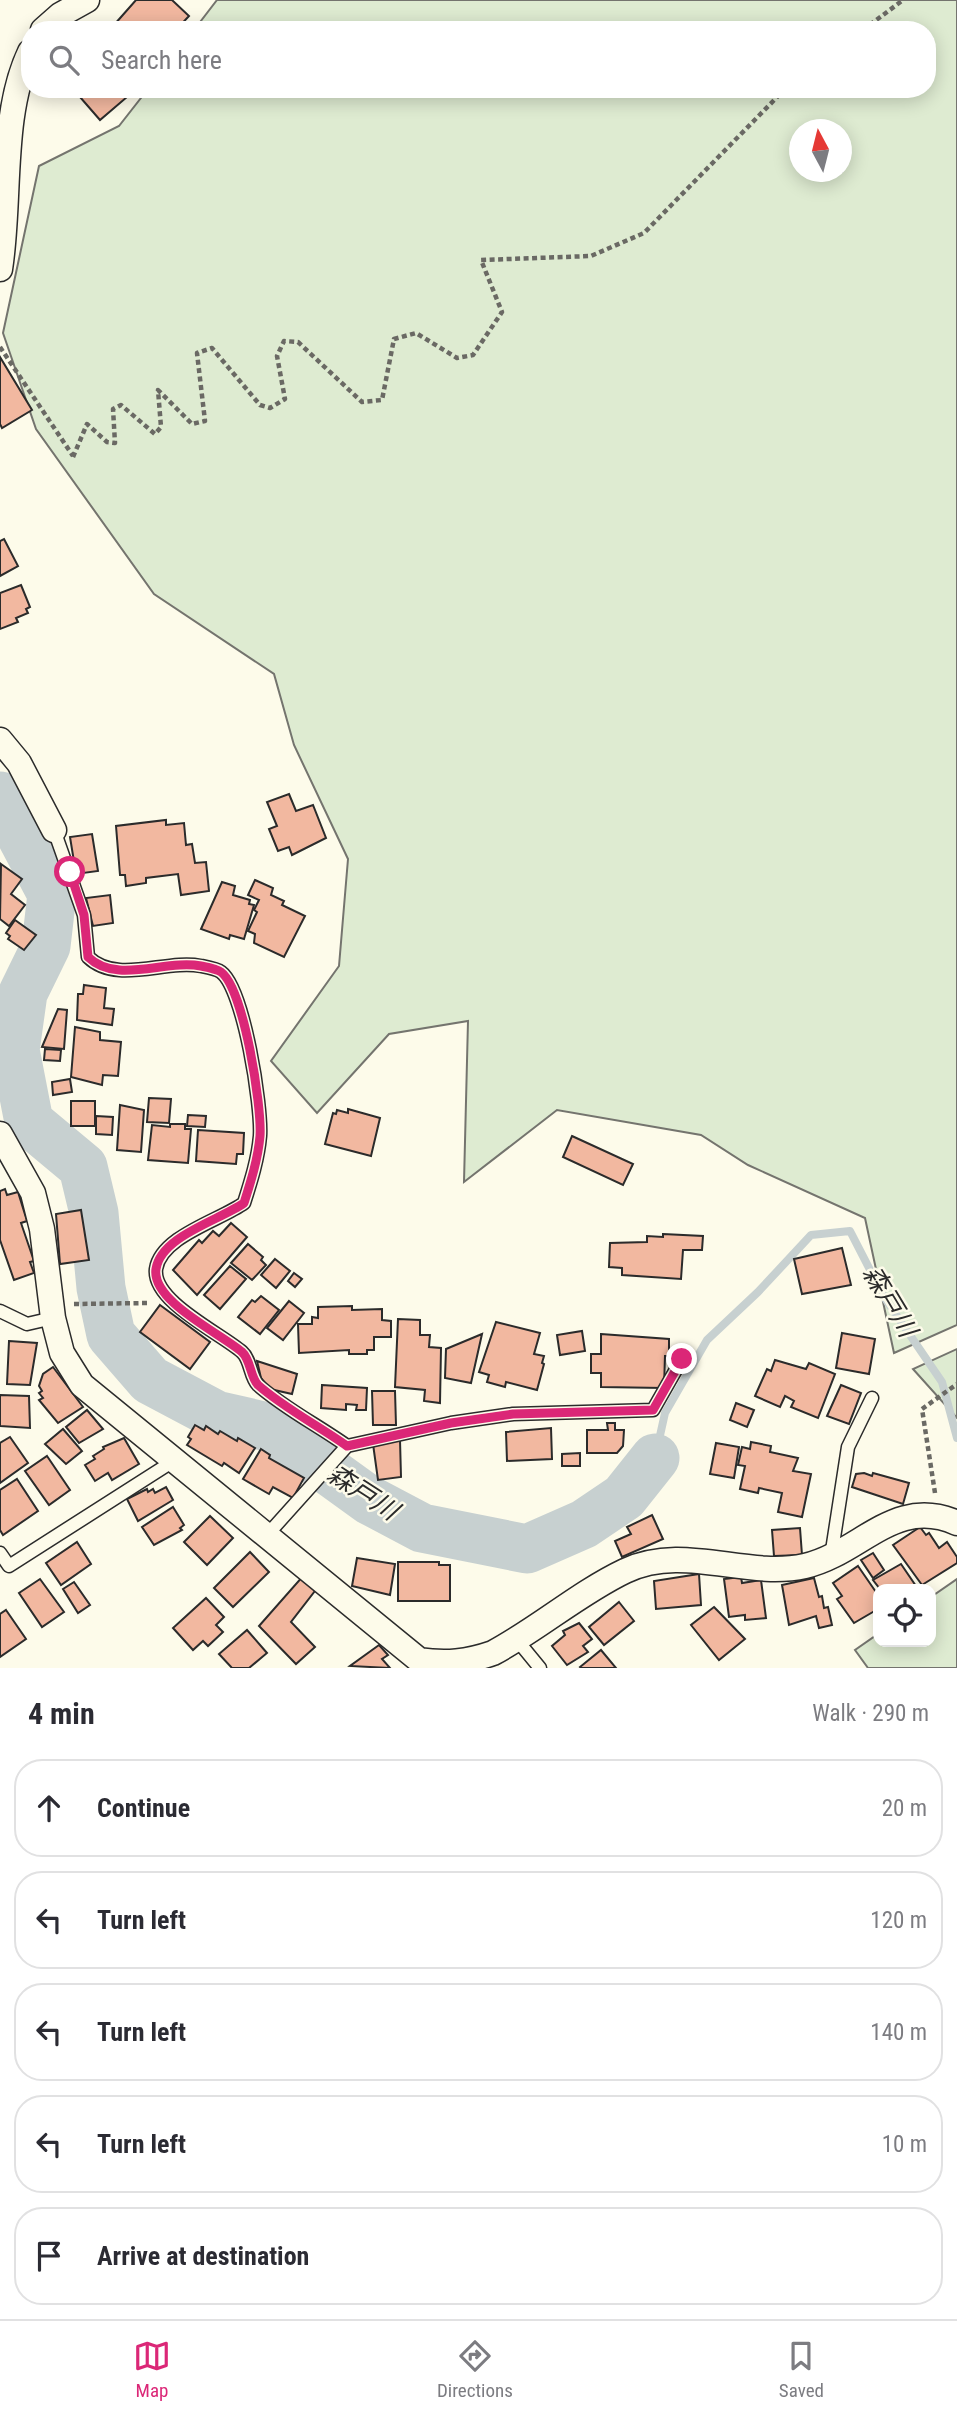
<!DOCTYPE html>
<html lang="en">
<head>
<meta charset="utf-8">
<style>
  :root { --surface:#fff; --page:#f2f2f3; --text:#2b2b33; --muted:#7c7c81; --line:#e1e1e2; --accent:#db2777 }
  body { margin:0; font-family:"Roboto Condensed","Noto Sans JP",sans-serif; background:var(--page); color:var(--text) }
  .controls { position:absolute; right:21px; bottom:21px; display:grid; overflow:hidden; border-radius:14px; box-shadow:0 4px 18px #0003 }
  .controls button { width:63px; height:63px; display:grid; place-items:center; padding:0; border:0; border-bottom:2px solid var(--line); background:var(--surface); color:var(--text); font:35px sans-serif }
  .compass { position:absolute; left:789px; top:119px; width:63px; height:63px; border-radius:50%; background:var(--surface); box-shadow:0 4px 18px #0003; rotate:353deg }
  .stop { position:absolute; width:21px; height:21px; margin:-16px; border:5px solid #db2777; border-radius:50%; background:#fff }
  .stop.end { background:#db2777; border-color:#fff; box-shadow:0 2px 7px #0008 }
  .list { margin:0; padding:0; list-style:none }
  h2 { display:flex; justify-content:space-between; align-items:center; height:91px; margin:0; padding:0 28px; font-size:30px }
  h2 small { font-size:23px; font-weight:400; color:var(--muted) }
  .list li { display:grid; grid-template-columns:46px 1fr auto; gap:21px; align-items:center; box-sizing:border-box; height:98px; margin:0 14px 14px; padding:0 14px; border:2px solid var(--line); border-radius:28px }
  .list b { display:block; font-size:26px; white-space:nowrap }
  .list em { font-size:23px; font-style:normal; color:var(--muted) }
  .icon { flex:none; width:38px; height:38px; fill:none; stroke:currentColor; stroke-width:2; stroke-linecap:round; stroke-linejoin:round }
  .map { position:relative; flex:none; width:957px; height:1668px; overflow:hidden }
  .search { position:absolute; background:var(--surface); box-shadow:0 4px 18px #0003; left:21px; right:21px; top:21px; height:77px; display:flex; align-items:center; gap:18px; box-sizing:border-box; padding:0 24px; border-radius:28px; color:var(--muted); font-size:26px }
  .sheet { height:651px; background:var(--surface) }
  nav { display:flex; justify-content:space-around; align-items:center; box-sizing:border-box; height:98px; border-top:2px solid var(--line); background:var(--surface); font-size:19px; color:var(--muted) }
  nav a { display:grid; justify-items:center; gap:4px }
  nav .on { color:var(--accent) }
  .map>svg:first-child { display:block }
</style>
</head>
<body>
<div class="map">
<svg width="957" height="1668" viewBox="0 0 957 1668">
  <rect width="100%" height="100%" fill="#fdfbea"/>
  <g fill="#deebd1" stroke="#74746e" stroke-width="2" fill-rule="evenodd">
    <path d="M 217,0 L 957,0 L 957,1325 L 894,1353 L 865,1218 L 748,1165 L 701,1135 L 557,1110 L 464,1182 L 468,1021 L 389,1034 L 317,1113 L 271,1061 L 339,966 L 348,859 L 294,745 L 274,674 L 154,594 L 36,429 L 3,333 L 39,166 L 119,126 L 148,89 L 927,89 L 927,30 L 194,30 ZM 800,130 L 842,130 L 842,172 L 800,172 Z"/>
    <path d="M 957,1349 L 957,1418 L 913,1369 Z"/>
    <path d="M 957,1579 L 957,1668 L 868,1668 L 855,1650 L 878,1634 L 878,1642 L 931,1642 L 931,1597 Z"/>
  </g>
  <g fill="none" stroke-linecap="round" stroke-linejoin="round">
    <path stroke="#c7d0d0" stroke-width="8" d="M 655,1458 L 665,1413 L 707,1340 L 758,1292 L 811,1235 L 850,1231 L 884,1297 L 942,1382 L 957,1438"/>
    <path stroke="#c7d0d0" stroke-width="49" d="M 0,796 L 52,894 L 46,946 L 23,993 L 15,1050 L 29,1122 L 83,1167 L 94,1213 L 101,1288 L 111,1335 L 150,1380 L 216,1415 L 268,1427 L 369,1500 L 422,1528 L 527,1549 L 584,1524 L 624,1497 L 655,1458"/>
  </g>
  <g fill="#f2b8a0" stroke="#2b2b2b" stroke-width="2">
    <path d="M 136,0 L 172,0 L 189,16 L 176,30 L 120,30 L 114,25 Z"/>
    <path d="M 73,89 L 120,89 L 127,97 L 100,120 Z"/>
    <path d="M 0,357 L 32,410 L 2,428 L 0,424 Z"/>
    <path d="M 4,539 L 18,566 L 0,576 L 0,541 Z"/>
    <path d="M 21,585 L 30,607 L 26,609 L 28,613 L 16,618 L 18,622 L 0,629 L 0,593 Z"/>
    <path d="M 289,794 L 296,811 L 313,805 L 326,838 L 292,855 L 289,847 L 278,851 L 269,829 L 277,826 L 267,802 Z"/>
    <path d="M 166,820 L 166,825 L 184,823 L 186,845 L 192,844 L 195,863 L 206,862 L 209,891 L 181,895 L 178,874 L 146,878 L 146,883 L 126,886 L 125,875 L 120,875 L 116,826 Z"/>
    <path d="M 92,834 L 98,871 L 76,874 L 70,837 Z"/>
    <path d="M 1,864 L 22,879 L 11,894 L 25,905 L 9,926 L 0,919 Z"/>
    <path d="M 255,880 L 273,888 L 271,895 L 284,901 L 282,905 L 305,916 L 284,957 L 254,943 L 255,934 L 248,931 L 257,912 L 254,910 L 259,900 L 248,895 Z"/>
    <path d="M 222,882 L 235,886 L 233,895 L 250,900 L 249,904 L 254,905 L 244,939 L 230,935 L 229,939 L 201,929 Z"/>
    <path d="M 110,895 L 113,923 L 93,926 L 86,898 Z"/>
    <path d="M 15,920 L 36,935 L 24,950 L 8,939 L 10,936 L 6,933 Z"/>
    <path d="M 84,985 L 106,988 L 104,1008 L 114,1009 L 112,1025 L 77,1020 L 78,994 L 83,994 Z"/>
    <path d="M 58,1009 L 67,1010 L 64,1049 L 42,1047 Z"/>
    <path d="M 75,1027 L 100,1032 L 100,1040 L 121,1042 L 118,1076 L 103,1075 L 102,1085 L 71,1077 Z"/>
    <path d="M 45,1049 L 61,1050 L 60,1061 L 44,1060 Z"/>
    <path d="M 70,1079 L 72,1092 L 53,1095 L 52,1082 Z"/>
    <path d="M 149,1098 L 171,1099 L 169,1123 L 147,1122 Z"/>
    <rect x="71" y="1101" width="24" height="25"/>
    <path d="M 120,1105 L 144,1110 L 141,1152 L 117,1150 Z"/>
    <path d="M 348,1109 L 380,1118 L 371,1156 L 325,1144 L 333,1113 L 336,1114 L 337,1110 L 348,1113 Z"/>
    <path d="M 188,1115 L 206,1116 L 205,1127 L 187,1126 Z"/>
    <path d="M 96,1116 L 113,1117 L 112,1135 L 96,1134 Z"/>
    <path d="M 170,1124 L 185,1124 L 185,1129 L 191,1129 L 188,1163 L 148,1160 L 152,1125 L 170,1127 Z"/>
    <path d="M 198,1130 L 244,1133 L 243,1154 L 237,1154 L 236,1164 L 196,1161 Z"/>
    <path d="M 572,1136 L 633,1164 L 623,1185 L 563,1157 Z"/>
    <path d="M 5,1189 L 7,1195 L 18,1192 L 27,1221 L 21,1223 L 34,1261 L 30,1262 L 34,1273 L 14,1280 L 0,1240 L 0,1191 Z"/>
    <path d="M 81,1210 L 89,1260 L 60,1264 L 56,1214 Z"/>
    <path d="M 231,1223 L 247,1237 L 197,1295 L 173,1270 L 199,1240 L 202,1243 L 213,1231 L 219,1236 Z"/>
    <path d="M 663,1234 L 703,1236 L 702,1250 L 683,1250 L 681,1279 L 622,1275 L 622,1268 L 609,1267 L 610,1243 L 647,1242 L 647,1236 L 663,1237 Z"/>
    <path d="M 248,1244 L 263,1257 L 261,1260 L 266,1265 L 252,1280 L 231,1263 Z"/>
    <path d="M 842,1248 L 851,1285 L 802,1294 L 794,1259 Z"/>
    <path d="M 275,1259 L 290,1271 L 276,1288 L 261,1275 Z"/>
    <path d="M 230,1266 L 246,1279 L 220,1309 L 204,1295 Z"/>
    <path d="M 294,1273 L 302,1279 L 295,1287 L 288,1281 Z"/>
    <path d="M 261,1296 L 279,1310 L 260,1334 L 238,1317 L 252,1300 L 255,1302 Z"/>
    <path d="M 289,1301 L 304,1313 L 283,1340 L 267,1328 Z"/>
    <path d="M 160,1305 L 210,1342 L 190,1369 L 140,1332 Z"/>
    <path d="M 352,1306 L 352,1310 L 382,1309 L 382,1320 L 391,1321 L 391,1337 L 374,1337 L 374,1350 L 367,1350 L 367,1354 L 349,1354 L 349,1350 L 299,1353 L 298,1324 L 312,1324 L 312,1317 L 318,1318 L 318,1307 Z"/>
    <path d="M 398,1319 L 420,1320 L 420,1335 L 430,1335 L 429,1347 L 441,1348 L 440,1403 L 424,1401 L 425,1390 L 395,1387 Z"/>
    <path d="M 496,1322 L 540,1333 L 534,1354 L 544,1356 L 542,1363 L 544,1364 L 537,1390 L 506,1382 L 505,1387 L 487,1382 L 489,1375 L 479,1372 Z"/>
    <path d="M 582,1331 L 585,1351 L 560,1355 L 557,1335 Z"/>
    <path d="M 842,1333 L 875,1339 L 869,1374 L 836,1368 Z"/>
    <path d="M 482,1334 L 471,1383 L 445,1378 L 446,1349 Z"/>
    <path d="M 601,1334 L 669,1339 L 669,1356 L 665,1356 L 664,1388 L 601,1387 L 601,1373 L 591,1373 L 591,1354 L 601,1354 Z"/>
    <path d="M 9,1341 L 37,1343 L 30,1385 L 7,1384 Z"/>
    <path d="M 775,1360 L 806,1369 L 809,1363 L 835,1374 L 818,1418 L 791,1407 L 794,1401 L 785,1396 L 780,1407 L 755,1396 L 767,1369 L 771,1371 Z"/>
    <path d="M 257,1361 L 297,1374 L 292,1394 L 270,1389 L 261,1378 Z"/>
    <path d="M 53,1367 L 83,1407 L 58,1423 L 39,1400 L 43,1398 L 39,1393 L 42,1391 L 39,1386 L 43,1374 Z"/>
    <path d="M 322,1385 L 367,1388 L 366,1410 L 356,1410 L 357,1405 L 346,1404 L 346,1410 L 321,1408 Z"/>
    <path d="M 841,1385 L 861,1393 L 849,1424 L 827,1416 Z"/>
    <path d="M 372,1391 L 395,1391 L 396,1425 L 373,1425 Z"/>
    <path d="M 0,1395 L 29,1396 L 30,1428 L 0,1426 Z"/>
    <path d="M 736,1403 L 754,1410 L 747,1427 L 730,1420 Z"/>
    <path d="M 87,1410 L 103,1429 L 79,1443 L 66,1427 Z"/>
    <path d="M 607,1423 L 615,1423 L 615,1430 L 624,1430 L 623,1446 L 617,1453 L 587,1453 L 587,1430 L 608,1430 Z"/>
    <path d="M 195,1425 L 204,1430 L 206,1426 L 218,1434 L 220,1431 L 237,1441 L 238,1438 L 255,1448 L 239,1473 L 224,1463 L 222,1466 L 187,1445 L 191,1439 L 188,1437 Z"/>
    <path d="M 551,1428 L 552,1459 L 507,1461 L 506,1432 Z"/>
    <path d="M 63,1429 L 82,1451 L 66,1464 L 45,1444 Z"/>
    <path d="M 10,1437 L 28,1463 L 0,1483 L 0,1443 Z"/>
    <path d="M 124,1438 L 139,1464 L 112,1480 L 108,1473 L 95,1481 L 85,1465 L 95,1459 L 93,1456 L 104,1449 L 103,1447 Z"/>
    <path d="M 400,1440 L 401,1477 L 378,1480 L 373,1444 Z"/>
    <path d="M 751,1442 L 771,1446 L 770,1452 L 798,1458 L 793,1471 L 811,1474 L 802,1517 L 778,1512 L 782,1493 L 759,1488 L 758,1493 L 740,1489 L 745,1466 L 738,1465 L 742,1447 L 750,1449 Z"/>
    <path d="M 716,1443 L 739,1447 L 734,1478 L 710,1474 Z"/>
    <path d="M 261,1449 L 270,1455 L 269,1458 L 304,1478 L 293,1498 L 273,1487 L 269,1494 L 243,1479 Z"/>
    <path d="M 580,1453 L 580,1466 L 562,1466 L 562,1454 Z"/>
    <path d="M 47,1456 L 70,1490 L 49,1505 L 25,1471 Z"/>
    <path d="M 864,1473 L 872,1476 L 873,1473 L 909,1483 L 903,1504 L 852,1487 L 856,1474 Z"/>
    <path d="M 17,1479 L 38,1511 L 3,1535 L 0,1530 L 0,1490 Z"/>
    <path d="M 166,1487 L 173,1500 L 138,1521 L 127,1499 L 147,1489 L 148,1492 L 153,1489 L 155,1493 Z"/>
    <path d="M 173,1507 L 184,1525 L 180,1528 L 182,1530 L 154,1545 L 142,1527 Z"/>
    <path d="M 652,1515 L 663,1539 L 622,1557 L 615,1541 L 631,1534 L 627,1527 Z"/>
    <path d="M 210,1516 L 233,1538 L 207,1565 L 184,1542 Z"/>
    <path d="M 920,1527 L 926,1535 L 929,1533 L 939,1548 L 947,1542 L 957,1557 L 957,1563 L 922,1585 L 893,1545 Z"/>
    <path d="M 800,1528 L 802,1555 L 774,1556 L 772,1530 Z"/>
    <path d="M 77,1542 L 91,1564 L 61,1585 L 46,1563 Z"/>
    <path d="M 250,1552 L 269,1572 L 233,1607 L 214,1588 Z"/>
    <path d="M 873,1553 L 884,1570 L 873,1578 L 861,1560 Z"/>
    <path d="M 357,1558 L 395,1564 L 390,1595 L 352,1586 Z"/>
    <path d="M 398,1562 L 439,1562 L 439,1565 L 450,1565 L 450,1601 L 398,1601 Z"/>
    <path d="M 901,1564 L 918,1589 L 880,1589 L 873,1580 Z"/>
    <path d="M 858,1566 L 878,1595 L 878,1609 L 854,1623 L 837,1599 L 842,1596 L 833,1583 Z"/>
    <path d="M 699,1574 L 701,1605 L 656,1609 L 654,1581 Z"/>
    <path d="M 303,1576 L 318,1587 L 291,1622 L 315,1647 L 296,1664 L 259,1626 Z"/>
    <path d="M 741,1577 L 742,1583 L 761,1580 L 766,1618 L 745,1620 L 745,1615 L 729,1617 L 724,1579 Z"/>
    <path d="M 814,1578 L 819,1597 L 822,1596 L 824,1608 L 828,1607 L 832,1625 L 819,1628 L 816,1616 L 789,1625 L 782,1585 Z"/>
    <path d="M 40,1579 L 64,1612 L 42,1627 L 19,1593 Z"/>
    <path d="M 74,1582 L 90,1605 L 78,1613 L 63,1589 Z"/>
    <path d="M 206,1598 L 224,1617 L 216,1625 L 223,1632 L 208,1646 L 203,1641 L 193,1650 L 173,1628 Z"/>
    <path d="M 619,1602 L 634,1621 L 604,1645 L 589,1627 Z"/>
    <path d="M 714,1607 L 745,1639 L 719,1660 L 691,1625 Z"/>
    <path d="M 6,1610 L 26,1639 L 0,1657 L 0,1614 Z"/>
    <path d="M 579,1623 L 592,1639 L 583,1646 L 588,1652 L 567,1665 L 552,1646 L 565,1635 L 563,1631 Z"/>
    <path d="M 247,1630 L 267,1653 L 249,1668 L 232,1668 L 219,1654 Z"/>
    <path d="M 379,1645 L 388,1655 L 382,1659 L 390,1668 L 350,1666 Z"/>
    <path d="M 601,1650 L 616,1668 L 581,1668 L 580,1667 Z"/>
  </g>
  <g fill="none" stroke-linecap="round" stroke-linejoin="round">
    <g stroke="#2b2b2b" stroke-width="15">
      <g id="service">
        <path d="M 54,830 L 84,915 L 88,957 C 117,985 165,959 201,966 C 206,967 217,969 221,972 C 244,989 262,1107 260,1136 C 258,1159 251,1181 244,1203 C 221,1220 161,1236 156,1269 C 152,1301 220,1333 242,1352 C 251,1360 250,1377 258,1385 C 284,1408 319,1426 347,1446"/>
        <path d="M 0,1311 L 27,1324 L 53,1318"/>
        <path d="M 268,1534 L 347,1446 L 451,1423 L 513,1414 L 653,1410 L 682,1359"/>
        <path d="M 0,1553 L 9,1566 L 175,1460"/>
        <path d="M 831,1557 L 848,1447 L 872,1398"/>
        <path d="M 517,1640 L 540,1668"/>
      </g>
    </g>
    <g stroke="#2b2b2b" stroke-width="27">
      <g id="minor">
        <path d="M 43,30 L 60,15 L 87,0"/>
        <path d="M 0,269 C 11,200 0,115 30,52"/>
        <path d="M 0,740 L 19,763 L 54,830"/>
        <path d="M 0,1134 L 33,1193 L 42,1229 L 53,1318 L 62,1353 L 82,1385 L 419,1660 C 446,1664 467,1662 493,1653 C 538,1629 579,1593 625,1571 C 684,1543 745,1579 805,1566 C 861,1553 895,1495 957,1523"/>
      </g>
    </g>
    <g stroke="#6a6964" stroke-width="4.5" stroke-dasharray="5 3.5" stroke-linecap="butt">
      <path d="M 863,30 L 903,0"/>
      <path d="M 0,347 L 73,456"/>
      <path d="M 73,457 L 87,424 L 107,442 L 115,443 L 113,409 L 121,405 L 155,434 L 161,427 L 158,390 L 192,424 L 205,421 L 197,353 L 212,348 L 260,405 L 270,408 L 285,399 L 277,356 L 284,341 L 298,342 L 362,402 L 382,400 L 394,339 L 416,333 L 457,358 L 473,355 L 502,312 L 481,260 L 591,256 L 644,233 L 785,89"/>
      <path d="M 74,1304 L 149,1303"/>
      <path d="M 935,1493 L 922,1409 L 957,1384"/>
    </g>
    <use href="#service" stroke="#fdfbea" stroke-width="12"/>
    <use href="#minor" stroke="#fdfbea" stroke-width="24"/>
  </g>
  <g fill="none" stroke-linecap="round" stroke-linejoin="round">
    <path stroke="#db2777" stroke-width="9" d="M 70,872 L 84,915 L 88,957 C 117,985 165,959 201,966 C 206,967 217,969 221,972 C 244,989 262,1107 260,1136 C 258,1159 251,1181 244,1203 C 220,1220 161,1236 156,1269 C 151,1301 220,1333 242,1352 C 251,1360 250,1377 258,1385 C 284,1408 319,1426 347,1446 L 451,1423 L 513,1414 L 653,1410 L 682,1359"/>
  </g>
  <g text-anchor="middle" stroke-width="5" stroke-linejoin="round" paint-order="stroke">
    <g font-size="26" font-style="italic" fill="#2b2b2b" stroke="#fdfbea">
      <text transform="translate(890 1301) rotate(59)" y="9">森戸川</text>
      <text transform="translate(363 1492) rotate(33)" y="9">森戸川</text>
    </g>
  </g>
</svg>
<div class="controls">
<button><svg class="icon" aria-label="locate" viewBox="0 0 24 24"><circle cx="12" cy="12" r="6"/><path d="M12 2v4M12 18v4M2 12h4M18 12h4"/></svg></button>
</div>
<svg class="compass" viewBox="-18 -18 36 36"><path d="M0-13l5 13h-10z" fill="#e53935"/><path d="M0 13l5-13h-10z" fill="#7c7c81"/></svg>
<div class="stop" style="left:70px;top:872px"></div>
<div class="stop end" style="left:682px;top:1359px"></div>
<div class="search"><svg class="icon" aria-label="search" viewBox="0 0 24 24"><circle cx="10" cy="10" r="6"/><path d="M15 15l6 6"/></svg>Search here</div>
</div>
<section class="sheet">
<h2>4 min<small>Walk · 290 m</small></h2>
<ul class="list">
<li><svg class="icon" aria-label="ahead" viewBox="0 0 24 24"><path d="M12 20V5M6 11l6-6 6 6"/></svg><div><b>Continue</b></div><em>20 m</em></li>
<li><svg class="icon" aria-label="left" viewBox="0 0 24 24"><path d="M17 20v-9H6M10 6l-5 5 5 5"/></svg><div><b>Turn left</b></div><em>120 m</em></li>
<li><svg class="icon" aria-label="left" viewBox="0 0 24 24"><path d="M17 20v-9H6M10 6l-5 5 5 5"/></svg><div><b>Turn left</b></div><em>140 m</em></li>
<li><svg class="icon" aria-label="left" viewBox="0 0 24 24"><path d="M17 20v-9H6M10 6l-5 5 5 5"/></svg><div><b>Turn left</b></div><em>10 m</em></li>
<li><svg class="icon" aria-label="arrive" viewBox="0 0 24 24"><path d="M6 21V4h12l-3 4 3 4H6"/></svg><div><b>Arrive at destination</b></div></li>
</ul>
</section>
<nav>
<a class="on"><svg class="icon" aria-label="map" viewBox="0 0 24 24"><path d="M3 6l6-2 6 2 6-2v14l-6 2-6-2-6 2zM9 4v14M15 6v14"/></svg>Map</a>
<a><svg class="icon" aria-label="directions" viewBox="0 0 24 24"><path d="M12 3l9 9-9 9-9-9zM9 14v-3h6M13 9l2 2-2 2"/></svg>Directions</a>
<a><svg class="icon" aria-label="saved" viewBox="0 0 24 24"><path d="M7 4h10v16l-5-4-5 4z"/></svg>Saved</a>
</nav>
</body>
</html>
